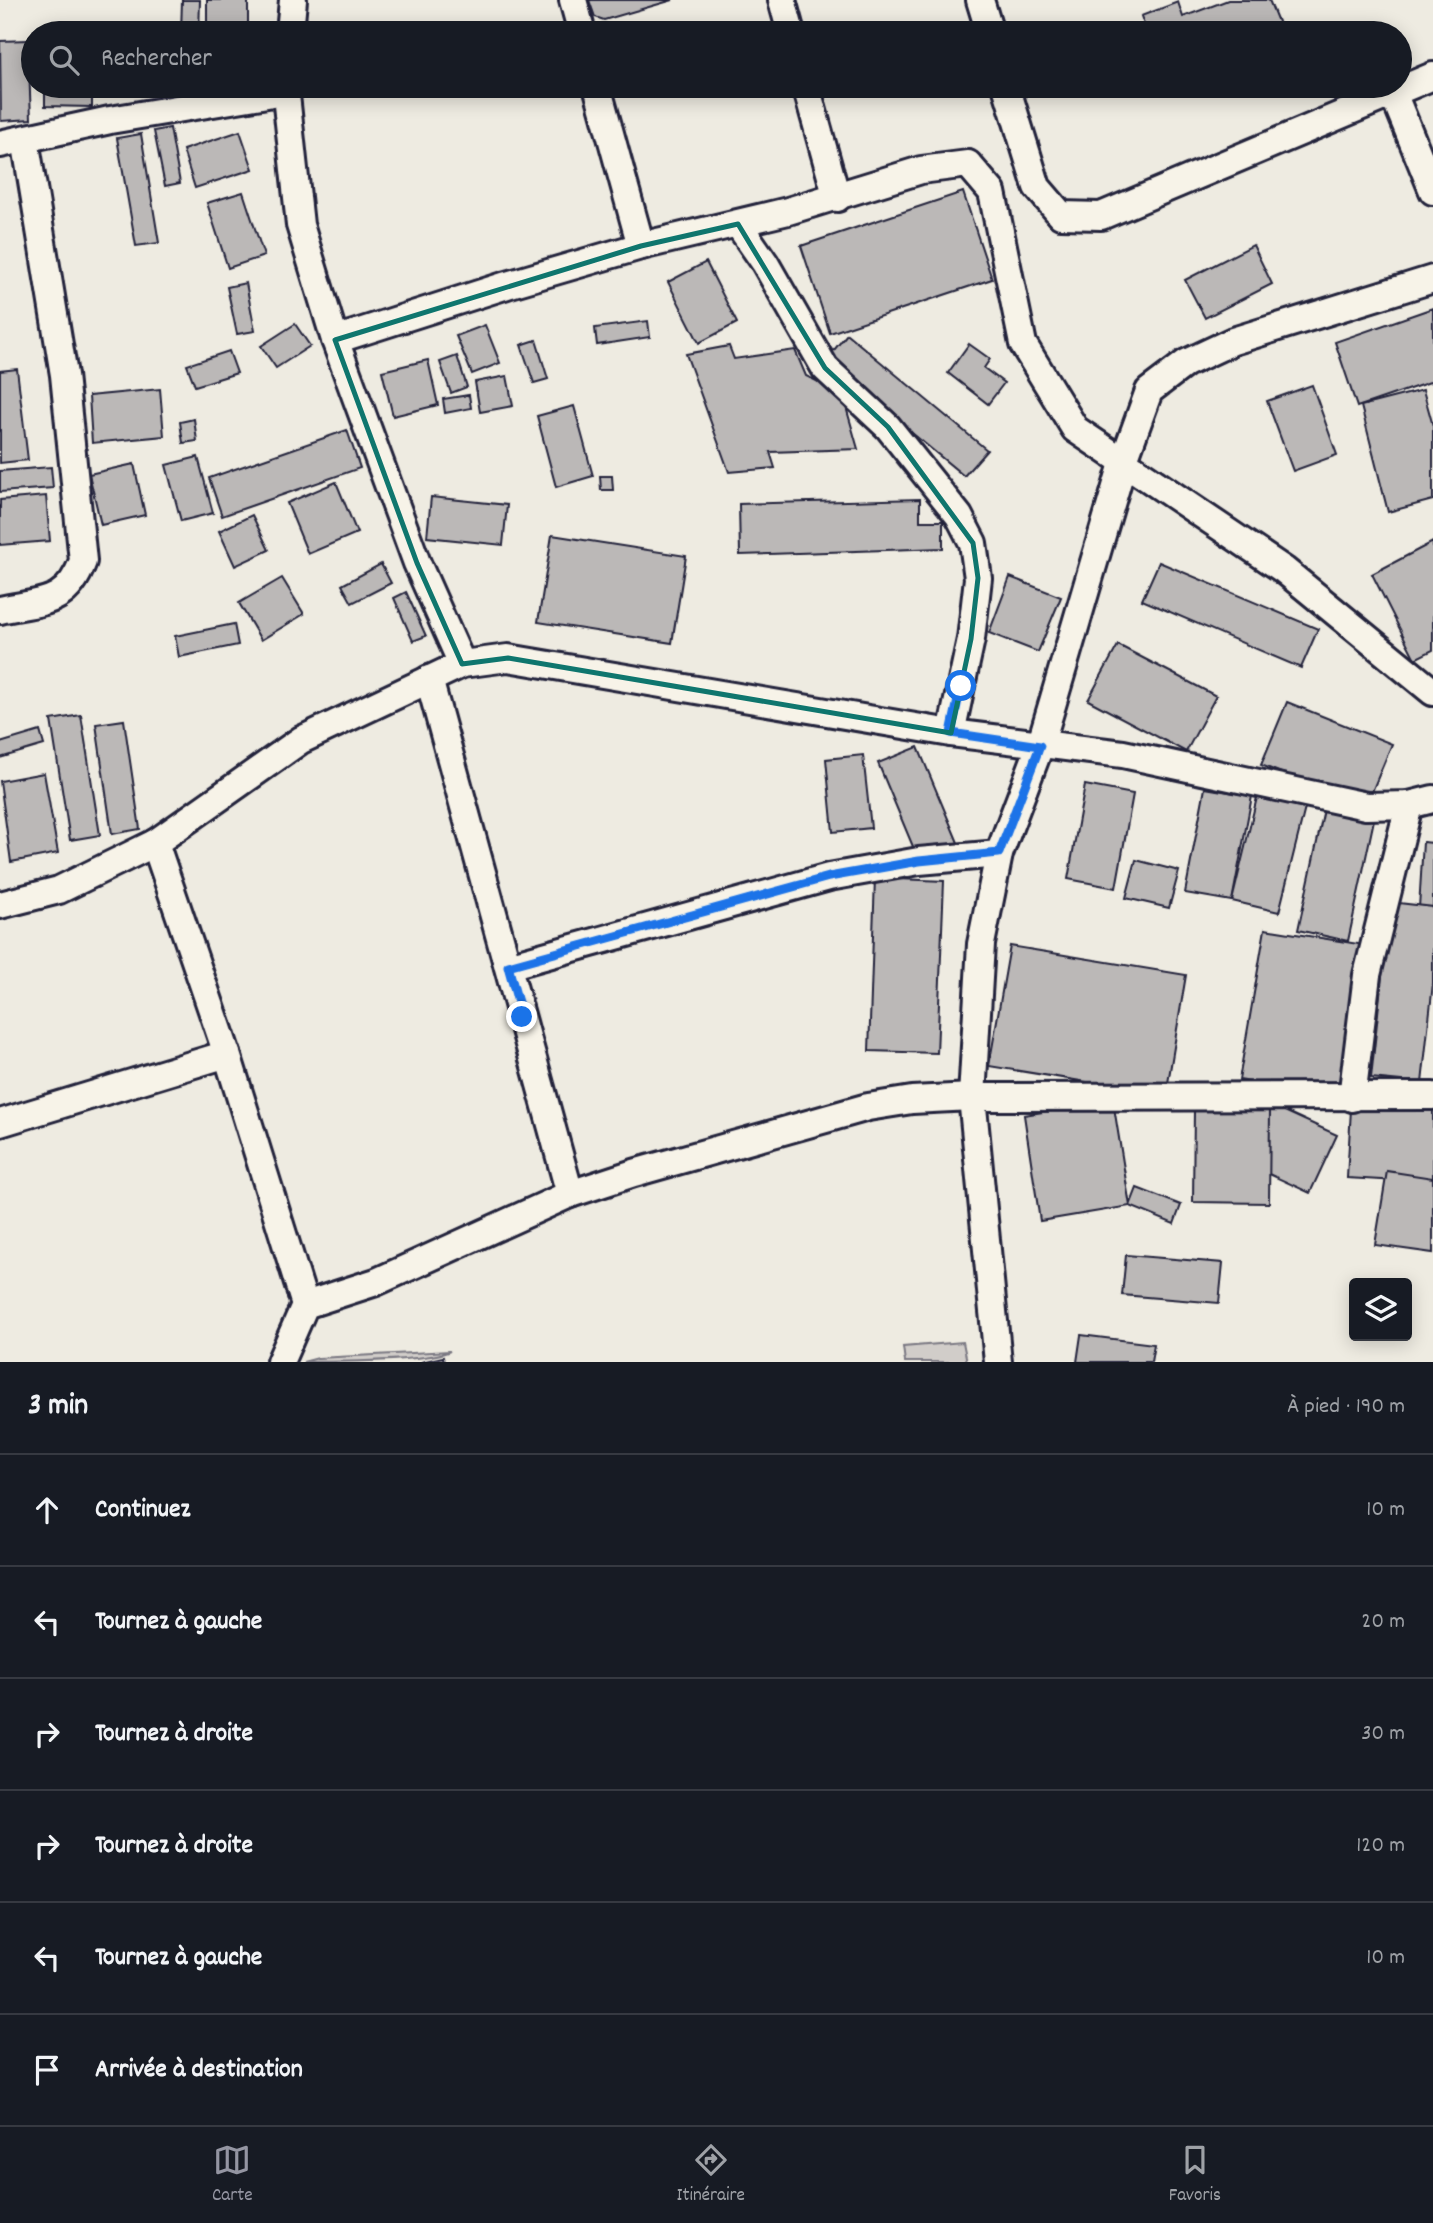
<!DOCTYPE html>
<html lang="fr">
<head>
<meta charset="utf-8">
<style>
  :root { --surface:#171b24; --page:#242831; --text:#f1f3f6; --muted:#9ea1a6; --line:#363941; --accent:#9495a2 }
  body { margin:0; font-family:Dekko,sans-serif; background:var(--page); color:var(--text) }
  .controls { position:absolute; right:21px; bottom:21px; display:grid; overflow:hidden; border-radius:7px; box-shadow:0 4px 18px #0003 }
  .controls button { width:63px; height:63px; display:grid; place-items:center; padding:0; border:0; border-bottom:2px solid var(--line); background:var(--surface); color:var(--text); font:35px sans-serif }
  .stop { position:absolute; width:21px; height:21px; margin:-16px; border:5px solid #1a73e8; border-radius:50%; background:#fff }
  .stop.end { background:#1a73e8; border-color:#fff; box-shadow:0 2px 7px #0008 }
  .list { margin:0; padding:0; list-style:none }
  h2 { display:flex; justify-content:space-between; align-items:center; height:91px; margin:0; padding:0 28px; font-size:30px }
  h2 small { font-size:23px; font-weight:400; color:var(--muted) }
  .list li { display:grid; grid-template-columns:46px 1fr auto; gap:21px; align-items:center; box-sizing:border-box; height:112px; padding:0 28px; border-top:2px solid var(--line) }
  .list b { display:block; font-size:26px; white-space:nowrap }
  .list em { font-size:23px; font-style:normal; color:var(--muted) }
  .icon { flex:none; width:38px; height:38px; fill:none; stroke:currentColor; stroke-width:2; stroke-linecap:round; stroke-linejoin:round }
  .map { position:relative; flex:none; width:1433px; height:1362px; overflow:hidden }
  .search { position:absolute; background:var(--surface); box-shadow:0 4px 18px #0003; left:21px; right:21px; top:21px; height:77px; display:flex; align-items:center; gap:18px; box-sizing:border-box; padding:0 24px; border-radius:38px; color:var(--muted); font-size:26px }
  .sheet { height:763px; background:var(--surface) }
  nav { display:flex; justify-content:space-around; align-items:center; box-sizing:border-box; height:98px; border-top:2px solid var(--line); background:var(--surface); font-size:19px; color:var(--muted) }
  nav a { display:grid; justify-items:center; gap:4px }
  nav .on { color:var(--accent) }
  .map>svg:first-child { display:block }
</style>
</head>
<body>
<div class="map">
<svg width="1433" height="1362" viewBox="0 0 1433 1362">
  <rect width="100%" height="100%" fill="#eeebe1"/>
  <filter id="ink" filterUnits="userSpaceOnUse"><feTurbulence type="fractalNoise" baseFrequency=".0143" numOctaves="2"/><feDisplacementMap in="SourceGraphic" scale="14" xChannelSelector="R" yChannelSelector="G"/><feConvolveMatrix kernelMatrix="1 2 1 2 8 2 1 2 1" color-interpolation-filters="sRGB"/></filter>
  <g filter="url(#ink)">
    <g fill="#d1cdc9" stroke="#7a7882" stroke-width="2">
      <path d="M 963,1342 L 967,1362 L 905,1362 L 903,1347 Z"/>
      <path d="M 450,1351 C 427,1362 336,1362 303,1362 L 318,1358 Z"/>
    </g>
    <g fill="#bbb8b7" stroke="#22223b" stroke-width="2">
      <path d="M 182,0 L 200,0 L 199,33 L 181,33 Z"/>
      <rect x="207" y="0" width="41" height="33"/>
      <path d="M 589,0 L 673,0 L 604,20 L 595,17 Z"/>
      <path d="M 1228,0 L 1269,0 L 1281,29 L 1271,33 L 1147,33 L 1141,16 L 1178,2 L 1183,17 Z"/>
      <path d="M 28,40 L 31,119 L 1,121 L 0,41 Z"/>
      <path d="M 45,86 L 92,86 L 92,107 L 45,106 Z"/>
      <path d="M 179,86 L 198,86 L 197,100 L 179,99 Z"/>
      <path d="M 170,128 L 180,183 L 165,186 L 154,131 Z"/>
      <path d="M 240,131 L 253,169 L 195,188 L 183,150 Z"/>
      <path d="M 141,134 L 159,243 L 136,246 L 117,138 Z"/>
      <path d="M 243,192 L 264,256 L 228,268 L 207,203 Z"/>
      <path d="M 963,192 L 992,279 L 830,333 L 801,246 Z"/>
      <path d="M 1253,245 L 1272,284 L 1205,318 L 1185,280 Z"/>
      <path d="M 706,262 L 737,323 L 699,343 L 668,282 Z"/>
      <path d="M 246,283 L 255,331 L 237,334 L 227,287 Z"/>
      <path d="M 1433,308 L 1433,381 L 1357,407 L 1335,342 Z"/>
      <path d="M 648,321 L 650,337 L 597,345 L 595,328 Z"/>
      <path d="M 295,324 L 310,346 L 276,368 L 261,346 Z"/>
      <path d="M 485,325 L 500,363 L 472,374 L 456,336 Z"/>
      <path d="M 847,334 L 987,450 L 964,476 L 825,361 Z"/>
      <path d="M 536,340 L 548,379 L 534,383 L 521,345 Z"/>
      <path d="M 969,344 L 990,359 L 984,368 L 1004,383 L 988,404 L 948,373 Z"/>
      <path d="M 729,346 L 734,359 L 795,350 L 806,376 L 842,393 L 858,449 L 770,452 L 775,468 L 729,472 L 686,354 Z"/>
      <path d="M 229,351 L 237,373 L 195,386 L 187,365 Z"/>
      <path d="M 457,356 L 467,387 L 451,393 L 440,362 Z"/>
      <path d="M 428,360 L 438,405 L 393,416 L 382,371 Z"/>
      <path d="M 17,369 L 28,460 L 0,463 L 0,371 Z"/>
      <path d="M 507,376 L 513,406 L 480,412 L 475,382 Z"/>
      <path d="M 1312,385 L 1337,455 L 1293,471 L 1267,401 Z"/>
      <path d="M 160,389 L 164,436 L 92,443 L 89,396 Z"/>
      <path d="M 1423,390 L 1433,426 L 1433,500 L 1388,512 L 1361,406 Z"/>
      <path d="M 469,395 L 471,408 L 445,413 L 443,399 Z"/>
      <path d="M 574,406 L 593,476 L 556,487 L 537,416 Z"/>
      <path d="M 194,419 L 197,441 L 183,443 L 180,422 Z"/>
      <path d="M 347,430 L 360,468 L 222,516 L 209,478 Z"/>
      <path d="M 198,457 L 213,513 L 181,521 L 166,465 Z"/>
      <path d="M 134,464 L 145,515 L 101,525 L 89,474 Z"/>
      <path d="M 51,467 L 53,488 L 0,492 L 0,471 Z"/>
      <path d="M 600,476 L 612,476 L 613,490 L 601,490 Z"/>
      <path d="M 336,482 L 357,533 L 308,554 L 287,503 Z"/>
      <path d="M 46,496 L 50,541 L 0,545 L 0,500 Z"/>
      <path d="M 431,497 L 507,505 L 503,545 L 427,537 Z"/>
      <path d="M 920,499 L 920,521 L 943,521 L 943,548 L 740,555 L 739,504 Z"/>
      <path d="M 252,515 L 269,550 L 235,566 L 219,531 Z"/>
      <path d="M 552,535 L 686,556 L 672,643 L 538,622 Z"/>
      <path d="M 1433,542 L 1433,650 L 1415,659 L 1372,574 Z"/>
      <path d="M 1159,562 L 1318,629 L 1301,668 L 1142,600 Z"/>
      <path d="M 381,564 L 391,583 L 352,603 L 342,585 Z"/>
      <path d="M 1010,577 L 1061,597 L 1038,652 L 989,633 Z"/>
      <path d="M 282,578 L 304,614 L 261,640 L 239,603 Z"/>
      <path d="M 406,592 L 426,636 L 413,641 L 394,598 Z"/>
      <path d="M 234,624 L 238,645 L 179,657 L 175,636 Z"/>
      <path d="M 1118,645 L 1216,696 L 1186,752 L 1088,700 Z"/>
      <path d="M 1287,702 L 1392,744 L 1366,806 L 1261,765 Z"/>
      <path d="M 81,715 L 100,835 L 70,840 L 51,720 Z"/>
      <path d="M 124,720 L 140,829 L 112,834 L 96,724 Z"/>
      <path d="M 40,731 L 44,745 L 0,758 L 0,743 Z"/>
      <path d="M 918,747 L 959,845 L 919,861 L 878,763 Z"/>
      <path d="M 863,755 L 871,828 L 833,832 L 826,759 Z"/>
      <path d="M 44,773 L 58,853 L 11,862 L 0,781 Z"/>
      <path d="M 1085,785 L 1133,794 L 1116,888 L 1068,879 Z"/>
      <path d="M 1205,788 L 1252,796 L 1232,901 L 1185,893 Z"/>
      <path d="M 1259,789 L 1307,800 L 1279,912 L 1232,901 Z"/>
      <path d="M 1325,805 L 1375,815 L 1348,941 L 1298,930 Z"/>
      <path d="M 1423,842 L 1433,843 L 1433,909 L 1419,908 Z"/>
      <path d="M 1136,860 L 1179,871 L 1169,908 L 1126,898 Z"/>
      <path d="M 875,878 L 944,881 L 937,1053 L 869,1051 Z"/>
      <path d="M 1390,902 L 1433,907 L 1433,983 L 1422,1083 L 1371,1078 Z"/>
      <path d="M 1265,929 L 1377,947 L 1352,1098 L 1239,1080 Z"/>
      <path d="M 1010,946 L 1186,975 L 1166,1095 L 989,1066 Z"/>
      <path d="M 1352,1092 L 1433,1096 L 1433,1183 L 1347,1178 Z"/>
      <path d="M 1113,1101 L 1130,1206 L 1040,1221 L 1024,1115 Z"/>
      <path d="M 1267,1103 L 1337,1135 L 1310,1193 L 1241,1161 Z"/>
      <path d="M 1194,1110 L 1270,1110 L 1269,1203 L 1193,1202 Z"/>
      <path d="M 1387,1171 L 1433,1178 L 1433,1253 L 1375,1245 Z"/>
      <path d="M 1137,1188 L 1181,1205 L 1174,1224 L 1130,1206 Z"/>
      <path d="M 1126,1255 L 1223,1263 L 1219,1303 L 1122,1295 Z"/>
      <path d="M 1081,1335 L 1154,1344 L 1151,1362 L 1077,1362 Z"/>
      <path d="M 443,1357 L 444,1362 L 421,1362 Z"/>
    </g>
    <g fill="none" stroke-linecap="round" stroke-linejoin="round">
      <g stroke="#22223b" stroke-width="32">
        <g id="street">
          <path d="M 573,0 L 582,33"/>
          <path d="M 782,0 L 791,33"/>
          <path d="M 980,0 L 990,33"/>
          <path d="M 290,33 L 293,0"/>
          <path d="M 285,86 L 300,225 L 335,340 L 417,563 L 462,664"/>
          <path d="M 597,86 L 641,246"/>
          <path d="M 806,86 L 837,198"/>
          <path d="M 1006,86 L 1037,187 L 1061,215 L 1101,216 L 1433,76"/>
          <path d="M 1393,93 L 1433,191"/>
          <path d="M 0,144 L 110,120 L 285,91"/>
          <path d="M 738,224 L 765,263 L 825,368 L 888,427 L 959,516 L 973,543 L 978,578 L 971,639 L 951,733"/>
          <path d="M 335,340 L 507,285 L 641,246 L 788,211 L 921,170 L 968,164 L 992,192 L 1023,344 L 1075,429 L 1284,570 L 1433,692"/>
          <path d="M 0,610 C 42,601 67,605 83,561 L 64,375 L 25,139"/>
          <path d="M 429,679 L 570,1194"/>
          <path d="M 155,843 L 227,1054 L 305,1305"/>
          <path d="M 0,905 L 59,890 L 155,843 L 301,740 L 462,664 L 508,658 L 951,733 L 1123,754 L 1366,806 L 1409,805 L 1433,799"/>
          <path d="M 508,966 L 829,877 L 919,861 L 999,854"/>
          <path d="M 1352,1098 L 1367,975 L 1409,805"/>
          <path d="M 0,1123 L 227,1054"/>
          <path d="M 280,1362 L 305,1305 L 376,1282 L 570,1194 L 634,1173 L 868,1107 L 912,1100 L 972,1097 L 1433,1096"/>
          <path d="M 998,1362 L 972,1097 L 981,944 L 999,854 L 1040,746 L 1124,460 L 1149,391 L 1186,363 L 1233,341 L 1433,279"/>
        </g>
      </g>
      <use href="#street" stroke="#f7f3e8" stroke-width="26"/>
    </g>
  </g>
  <g fill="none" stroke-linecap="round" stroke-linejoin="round" filter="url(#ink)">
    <path stroke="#1a73e8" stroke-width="9" d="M 522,1017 L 508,966 L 829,877 L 919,861 L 999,853 L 1040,746 L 951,733 L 961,686"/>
  </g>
  <path fill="none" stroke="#0f766e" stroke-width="5" stroke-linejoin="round" d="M 738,224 L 825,368 L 888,427 L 973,543 L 978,578 L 971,639 L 951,733 L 508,658 L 462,664 L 417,563 L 335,340 L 641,246 Z"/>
</svg>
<div class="controls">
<button><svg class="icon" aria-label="layers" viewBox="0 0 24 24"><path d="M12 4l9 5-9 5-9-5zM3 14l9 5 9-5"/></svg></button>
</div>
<div class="stop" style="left:961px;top:686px"></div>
<div class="stop end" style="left:522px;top:1017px"></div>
<div class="search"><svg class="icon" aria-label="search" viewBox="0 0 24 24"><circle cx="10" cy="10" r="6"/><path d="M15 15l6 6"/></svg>Rechercher</div>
</div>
<section class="sheet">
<h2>3 min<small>À pied · 190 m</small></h2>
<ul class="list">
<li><svg class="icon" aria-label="ahead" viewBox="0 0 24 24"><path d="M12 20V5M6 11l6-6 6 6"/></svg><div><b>Continuez</b></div><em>10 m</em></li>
<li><svg class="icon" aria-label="left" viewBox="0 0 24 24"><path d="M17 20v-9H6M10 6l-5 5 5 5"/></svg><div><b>Tournez à gauche</b></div><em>20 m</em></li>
<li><svg class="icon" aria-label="right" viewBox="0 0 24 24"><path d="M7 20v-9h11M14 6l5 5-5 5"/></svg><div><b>Tournez à droite</b></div><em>30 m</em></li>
<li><svg class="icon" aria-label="right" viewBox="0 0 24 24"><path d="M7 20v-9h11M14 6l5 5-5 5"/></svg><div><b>Tournez à droite</b></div><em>120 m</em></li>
<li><svg class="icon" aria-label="left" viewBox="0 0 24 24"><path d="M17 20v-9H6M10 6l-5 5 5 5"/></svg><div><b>Tournez à gauche</b></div><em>10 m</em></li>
<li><svg class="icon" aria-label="arrive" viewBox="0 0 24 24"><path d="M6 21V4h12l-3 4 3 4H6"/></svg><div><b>Arrivée à destination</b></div></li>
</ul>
</section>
<nav>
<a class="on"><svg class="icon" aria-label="map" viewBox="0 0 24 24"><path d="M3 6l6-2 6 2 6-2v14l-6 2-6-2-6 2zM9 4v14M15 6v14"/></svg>Carte</a>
<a><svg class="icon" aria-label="directions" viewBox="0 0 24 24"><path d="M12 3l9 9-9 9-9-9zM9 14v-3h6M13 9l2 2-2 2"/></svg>Itinéraire</a>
<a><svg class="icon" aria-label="saved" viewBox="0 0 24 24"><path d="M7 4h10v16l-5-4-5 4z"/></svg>Favoris</a>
</nav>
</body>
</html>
